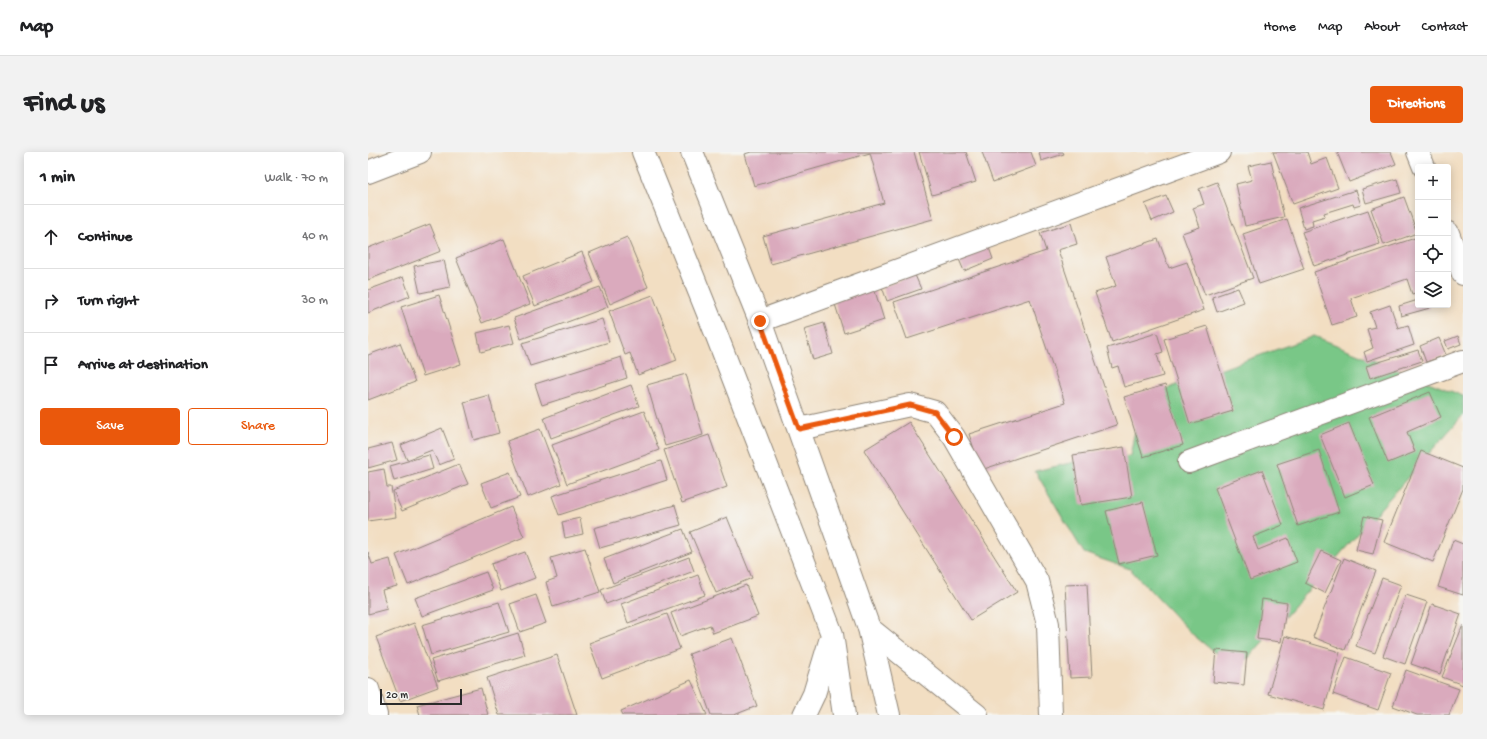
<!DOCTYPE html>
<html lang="en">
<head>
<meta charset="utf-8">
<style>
  :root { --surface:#fff; --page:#f2f2f2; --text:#202124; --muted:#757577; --line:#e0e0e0; --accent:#ea580c }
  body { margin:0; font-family:"Gochi Hand",sans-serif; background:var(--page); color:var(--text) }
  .controls { position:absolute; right:12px; top:12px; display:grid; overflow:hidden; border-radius:4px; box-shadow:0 2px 10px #0003 }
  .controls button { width:36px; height:36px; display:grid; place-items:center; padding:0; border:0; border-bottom:1px solid var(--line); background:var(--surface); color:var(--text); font:20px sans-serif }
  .scale { position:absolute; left:12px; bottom:10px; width:82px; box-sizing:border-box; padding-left:4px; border:2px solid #2b2b2b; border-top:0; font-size:11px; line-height:14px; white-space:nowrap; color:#2b2b2b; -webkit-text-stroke:3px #f6f6f2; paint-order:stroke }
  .stop { position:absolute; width:12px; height:12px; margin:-9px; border:3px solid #ea580c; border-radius:50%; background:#fff }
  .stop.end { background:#ea580c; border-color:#fff; box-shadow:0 1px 4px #0008 }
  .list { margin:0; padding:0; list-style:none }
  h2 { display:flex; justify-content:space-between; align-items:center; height:52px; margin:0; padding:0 16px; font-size:17px }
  h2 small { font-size:13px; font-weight:400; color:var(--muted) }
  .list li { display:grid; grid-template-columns:26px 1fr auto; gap:12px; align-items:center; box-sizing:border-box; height:64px; padding:0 16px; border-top:1px solid var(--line) }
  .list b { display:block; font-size:15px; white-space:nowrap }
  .list em { font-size:13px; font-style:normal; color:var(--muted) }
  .actions { display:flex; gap:8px; padding:12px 16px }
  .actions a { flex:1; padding:9px 0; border:1px solid var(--accent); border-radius:4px; text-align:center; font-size:14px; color:var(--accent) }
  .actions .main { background:var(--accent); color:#fff }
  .icon { flex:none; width:22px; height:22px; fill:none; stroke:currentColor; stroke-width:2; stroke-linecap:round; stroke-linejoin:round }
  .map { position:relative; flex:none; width:1095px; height:563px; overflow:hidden; border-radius:4px }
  header { display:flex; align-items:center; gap:24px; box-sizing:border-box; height:56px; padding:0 20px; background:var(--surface); border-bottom:1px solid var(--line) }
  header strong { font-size:19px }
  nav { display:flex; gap:22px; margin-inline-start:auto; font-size:14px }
  .intro { display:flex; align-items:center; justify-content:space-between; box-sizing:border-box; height:96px; padding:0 24px }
  h1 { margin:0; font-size:28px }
  .button { padding:10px 18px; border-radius:4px; background:var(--accent); color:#fff; font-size:14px; font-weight:700 }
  main { display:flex; gap:24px; padding:0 24px }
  aside { flex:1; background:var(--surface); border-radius:4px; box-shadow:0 2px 10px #0003 }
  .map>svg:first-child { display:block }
</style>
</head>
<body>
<header>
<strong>Map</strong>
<nav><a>Home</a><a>Map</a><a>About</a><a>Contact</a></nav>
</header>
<div class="intro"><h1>Find us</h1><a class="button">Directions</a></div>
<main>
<aside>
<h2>1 min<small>Walk · 70 m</small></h2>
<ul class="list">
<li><svg class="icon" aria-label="ahead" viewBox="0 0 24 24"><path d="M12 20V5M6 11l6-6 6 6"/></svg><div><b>Continue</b></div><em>40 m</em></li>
<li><svg class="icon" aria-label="right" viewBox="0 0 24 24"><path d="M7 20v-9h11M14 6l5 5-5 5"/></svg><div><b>Turn right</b></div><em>30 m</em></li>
<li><svg class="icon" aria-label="arrive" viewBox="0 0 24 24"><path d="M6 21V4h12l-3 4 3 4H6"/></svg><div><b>Arrive at destination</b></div></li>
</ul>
<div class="actions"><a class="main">Save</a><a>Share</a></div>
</aside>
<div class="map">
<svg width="1095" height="563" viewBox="0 0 1095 563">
  <rect width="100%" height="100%" fill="#f6f6f2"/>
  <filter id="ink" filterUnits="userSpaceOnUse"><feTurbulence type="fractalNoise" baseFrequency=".025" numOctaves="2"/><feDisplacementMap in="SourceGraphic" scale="8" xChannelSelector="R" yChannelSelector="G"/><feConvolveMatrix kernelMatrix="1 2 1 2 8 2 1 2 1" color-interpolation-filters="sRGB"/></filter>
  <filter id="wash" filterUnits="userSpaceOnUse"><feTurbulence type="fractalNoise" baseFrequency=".012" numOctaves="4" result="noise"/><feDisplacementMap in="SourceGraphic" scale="16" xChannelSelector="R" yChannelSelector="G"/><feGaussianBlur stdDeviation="0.9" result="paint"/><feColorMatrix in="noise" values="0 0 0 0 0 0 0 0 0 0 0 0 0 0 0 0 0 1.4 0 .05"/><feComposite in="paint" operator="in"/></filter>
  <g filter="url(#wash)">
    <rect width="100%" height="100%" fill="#f2dec2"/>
    <path fill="#79c787" stroke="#527959" d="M 946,184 L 1095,244 L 1095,263 L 869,519 L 823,481 L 762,417 L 716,401 L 667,319 L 707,310 L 762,304 L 773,246 Z"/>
    <g id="blocks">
      <g fill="#daaabd">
        <path d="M 383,0 L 546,0 L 565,67 L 403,112 L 395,84 L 516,51 L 502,1 L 386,34 L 377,2 Z"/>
        <path d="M 551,0 L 598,0 L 608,30 L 564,43 Z"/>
        <path d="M 614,0 L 663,0 L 668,14 L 625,30 Z"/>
        <path d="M 671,0 L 695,0 L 696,2 L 673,9 Z"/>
        <path d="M 905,0 L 939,0 L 943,12 L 959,6 L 970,36 L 925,52 Z"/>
        <path d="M 969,0 L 1023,0 L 1028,12 L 981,30 Z"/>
        <path d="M 903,9 L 916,65 L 877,74 L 868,32 L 884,28 L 880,14 Z"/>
        <path d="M 1029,27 L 1033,41 L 998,51 L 994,37 Z"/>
        <path d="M 849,30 L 885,126 L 837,143 L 814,81 L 832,75 L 825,56 L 836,52 L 831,37 Z"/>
        <path d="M 988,38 L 993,53 L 986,55 L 985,52 L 956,61 L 957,64 L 944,68 L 945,74 L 936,77 L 930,56 Z"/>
        <path d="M 798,44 L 805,60 L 784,69 L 777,52 Z"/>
        <path d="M 1036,45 L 1049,81 L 1016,93 L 1003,57 Z"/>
        <path d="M 1000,58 L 1012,92 L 946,114 L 934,80 Z"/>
        <path d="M 919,67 L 936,117 L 891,132 L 875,82 Z"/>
        <path d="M 703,71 L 709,92 L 690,98 L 749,273 L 613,318 L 601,282 L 697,251 L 662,147 L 539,187 L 526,150 L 678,99 L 672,81 Z"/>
        <path d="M 62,72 L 73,99 L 0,128 L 0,96 Z"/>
        <path d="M 259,85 L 280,135 L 242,152 L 221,101 Z"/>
        <path d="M 1050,85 L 1050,140 L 1044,142 L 1039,127 L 983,146 L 989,165 L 964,173 L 946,120 Z"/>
        <path d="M 136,87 L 162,152 L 114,171 L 88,106 Z"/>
        <path d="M 790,87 L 801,116 L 819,110 L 836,158 L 744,190 L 727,141 L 748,134 L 738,105 Z"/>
        <path d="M 620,93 L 625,107 L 596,119 L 590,105 Z"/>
        <path d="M 214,100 L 226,130 L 167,154 L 155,124 Z"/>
        <path d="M 76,108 L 82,135 L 52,141 L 46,114 Z"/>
        <path d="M 547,123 L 553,137 L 519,149 L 514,135 Z"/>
        <path d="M 35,125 L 42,144 L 0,161 L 0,138 Z"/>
        <path d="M 232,135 L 240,155 L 153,187 L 146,166 Z"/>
        <path d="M 506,136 L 516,168 L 476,181 L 466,149 Z"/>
        <path d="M 870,136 L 876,150 L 849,160 L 844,145 Z"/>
        <path d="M 71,143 L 93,212 L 55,224 L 33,155 Z"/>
        <path d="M 285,143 L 309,208 L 270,223 L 262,201 L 257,203 L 241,159 Z"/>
        <path d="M 1050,148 L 1050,153 L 1061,153 L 1062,156 L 1033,164 L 1031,154 Z"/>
        <path d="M 1022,153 L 1030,176 L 1040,173 L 1046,193 L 999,209 L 996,200 L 1005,196 L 999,177 L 1007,175 L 1002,160 Z"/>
        <path d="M 234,167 L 241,190 L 162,214 L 154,191 Z"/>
        <path d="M 456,171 L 465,202 L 445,208 L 436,177 Z"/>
        <path d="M 141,173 L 146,191 L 113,200 L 109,181 Z"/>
        <path d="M 839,174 L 865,259 L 822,272 L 796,187 Z"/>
        <path d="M 789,181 L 795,200 L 789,202 L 795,224 L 756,235 L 750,214 L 744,216 L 739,196 Z"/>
        <path d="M 1090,184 L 1093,192 L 1080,197 L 1077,189 Z"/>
        <path d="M 1071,186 L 1078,203 L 1058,210 L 1052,194 Z"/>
        <path d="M 32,191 L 47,230 L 0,248 L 0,203 Z"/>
        <path d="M 1050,198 L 1054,209 L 1002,226 L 998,214 Z"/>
        <path d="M 253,205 L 259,226 L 174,253 L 167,232 Z"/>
        <path d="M 318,222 L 335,283 L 297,294 L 279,233 Z"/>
        <path d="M 263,233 L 271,254 L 183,286 L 176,266 Z"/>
        <path d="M 797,233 L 815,293 L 775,305 L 756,245 Z"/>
        <path d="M 1062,240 L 1073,265 L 1039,280 L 1047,300 L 1020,311 L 1001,265 Z"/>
        <path d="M 121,243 L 131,281 L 106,288 L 96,250 Z"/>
        <path d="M 276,259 L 291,298 L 199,332 L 184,293 Z"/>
        <path d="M 541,270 L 649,440 L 603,468 L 496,298 Z"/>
        <path d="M 981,271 L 1006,333 L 977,345 L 952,283 Z"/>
        <path d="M 74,276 L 86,307 L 71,313 L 64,298 L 39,308 L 33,293 Z"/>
        <path d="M 172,277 L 193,332 L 160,345 L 139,289 Z"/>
        <path d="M 341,283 L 359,335 L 314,351 L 296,298 Z"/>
        <path d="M 24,291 L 29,308 L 0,316 L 0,297 Z"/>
        <path d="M 756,295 L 764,345 L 713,353 L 705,303 Z"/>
        <path d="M 951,298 L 971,360 L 930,374 L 909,312 Z"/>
        <path d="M 1053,299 L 1095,316 L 1095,337 L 1065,410 L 1016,390 Z"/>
        <path d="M 61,303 L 65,317 L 26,329 L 22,314 Z"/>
        <path d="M 293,309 L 299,328 L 191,363 L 184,344 Z"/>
        <path d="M 91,312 L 100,332 L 34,359 L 25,339 Z"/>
        <path d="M 16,317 L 19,335 L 23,335 L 28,365 L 0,369 L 0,320 Z"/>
        <path d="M 894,318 L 915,373 L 885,385 L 890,398 L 920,386 L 929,410 L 882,428 L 847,336 Z"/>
        <path d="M 142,320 L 152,345 L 123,356 L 113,331 Z"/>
        <path d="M 775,350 L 789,403 L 751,412 L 738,359 Z"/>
        <path d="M 307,353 L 313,373 L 232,396 L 226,376 Z"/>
        <path d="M 143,355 L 156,385 L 40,433 L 28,403 Z"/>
        <path d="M 996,364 L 1014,368 L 1005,402 L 988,398 Z"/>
        <path d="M 359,365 L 384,426 L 348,441 L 322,380 Z"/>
        <path d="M 212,366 L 215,382 L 197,386 L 194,370 Z"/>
        <path d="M 315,377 L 324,400 L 245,431 L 236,407 Z"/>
        <path d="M 1085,388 L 1095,392 L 1095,443 L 1070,435 Z"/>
        <path d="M 217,396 L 232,440 L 185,455 L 178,430 L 189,426 L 183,406 Z"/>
        <path d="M 953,399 L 973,408 L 957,441 L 937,431 Z"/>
        <path d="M 0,400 L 4,412 L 22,407 L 29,434 L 14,438 L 19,457 L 0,462 Z"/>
        <path d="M 157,400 L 167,426 L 133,439 L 123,412 Z"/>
        <path d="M 321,405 L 326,419 L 238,452 L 233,438 Z"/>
        <path d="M 976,406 L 1008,419 L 977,498 L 945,485 Z"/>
        <path d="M 118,420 L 125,438 L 54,464 L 47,446 Z"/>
        <path d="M 330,423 L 337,443 L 260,471 L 253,452 Z"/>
        <path d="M 1014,426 L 1033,433 L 1007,501 L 988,494 Z"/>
        <path d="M 719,432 L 724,525 L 702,526 L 697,433 Z"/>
        <path d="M 378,433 L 390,464 L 345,481 L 342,473 L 312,484 L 303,461 Z"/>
        <path d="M 168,443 L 178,471 L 152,480 L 142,452 Z"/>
        <path d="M 1038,443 L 1059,450 L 1037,512 L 1015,504 Z"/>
        <path d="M 894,447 L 919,451 L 913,490 L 889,487 Z"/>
        <path d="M 131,450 L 141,480 L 63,503 L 54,473 Z"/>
        <path d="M 1064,452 L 1093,462 L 1072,522 L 1043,512 Z"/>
        <path d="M 299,462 L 312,497 L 234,526 L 221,491 Z"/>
        <path d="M 46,471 L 70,535 L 32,549 L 8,485 Z"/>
        <path d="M 1095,473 L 1095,533 L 1074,525 Z"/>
        <path d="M 150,481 L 157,503 L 70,529 L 63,508 Z"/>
        <path d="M 917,484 L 972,500 L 956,558 L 900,542 Z"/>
        <path d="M 364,486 L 389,554 L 366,563 L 343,563 L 321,502 Z"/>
        <path d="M 848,498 L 879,501 L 876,533 L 845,530 Z"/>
        <path d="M 189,503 L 209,563 L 131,563 L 119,526 Z"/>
        <path d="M 978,505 L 1023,521 L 1010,558 L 965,542 Z"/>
        <path d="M 1038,518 L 1091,537 L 1081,563 L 1049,563 L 1025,554 Z"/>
        <path d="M 323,528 L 339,563 L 255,563 L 253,559 Z"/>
        <path d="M 113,536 L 120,563 L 52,563 L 49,553 Z"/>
      </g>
    </g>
  </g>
  <g filter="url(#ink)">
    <use href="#blocks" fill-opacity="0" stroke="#8e8476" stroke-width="1"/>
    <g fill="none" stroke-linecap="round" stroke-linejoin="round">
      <g stroke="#8e8476" stroke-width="24">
        <g id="minor">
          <path d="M 275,0 L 347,179 L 464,482 L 476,563"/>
          <path d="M 324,0 L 392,169 L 501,476 L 521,563"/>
          <path d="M 1050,0 L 1056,15"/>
          <path d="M 0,20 L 52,0"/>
          <path d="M 1080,81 L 1095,122"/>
          <path d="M 392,169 L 851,0"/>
          <path d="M 431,277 L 542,253 L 567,260 L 586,285 L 669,429 L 680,472 L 683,563"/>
          <path d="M 821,310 L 1095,209"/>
          <path d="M 501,476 L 609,563"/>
          <path d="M 0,537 L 8,563"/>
          <path d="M 436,563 L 446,542 L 462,489"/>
        </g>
      </g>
      <use href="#minor" stroke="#fff" stroke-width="22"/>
    </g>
  </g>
  <g fill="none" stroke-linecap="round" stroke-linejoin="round" filter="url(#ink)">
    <path stroke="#ea580c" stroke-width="5" d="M 392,169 L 431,277 L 542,253 L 567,260 L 586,285"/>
  </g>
</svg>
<div class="controls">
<button>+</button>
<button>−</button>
<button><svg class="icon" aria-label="locate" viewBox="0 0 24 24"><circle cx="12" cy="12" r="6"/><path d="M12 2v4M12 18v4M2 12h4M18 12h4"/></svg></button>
<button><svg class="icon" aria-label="layers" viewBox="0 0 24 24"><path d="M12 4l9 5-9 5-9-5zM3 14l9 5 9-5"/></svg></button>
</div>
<div class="scale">20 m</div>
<div class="stop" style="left:586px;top:285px"></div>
<div class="stop end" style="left:392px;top:169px"></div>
</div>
</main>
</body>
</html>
